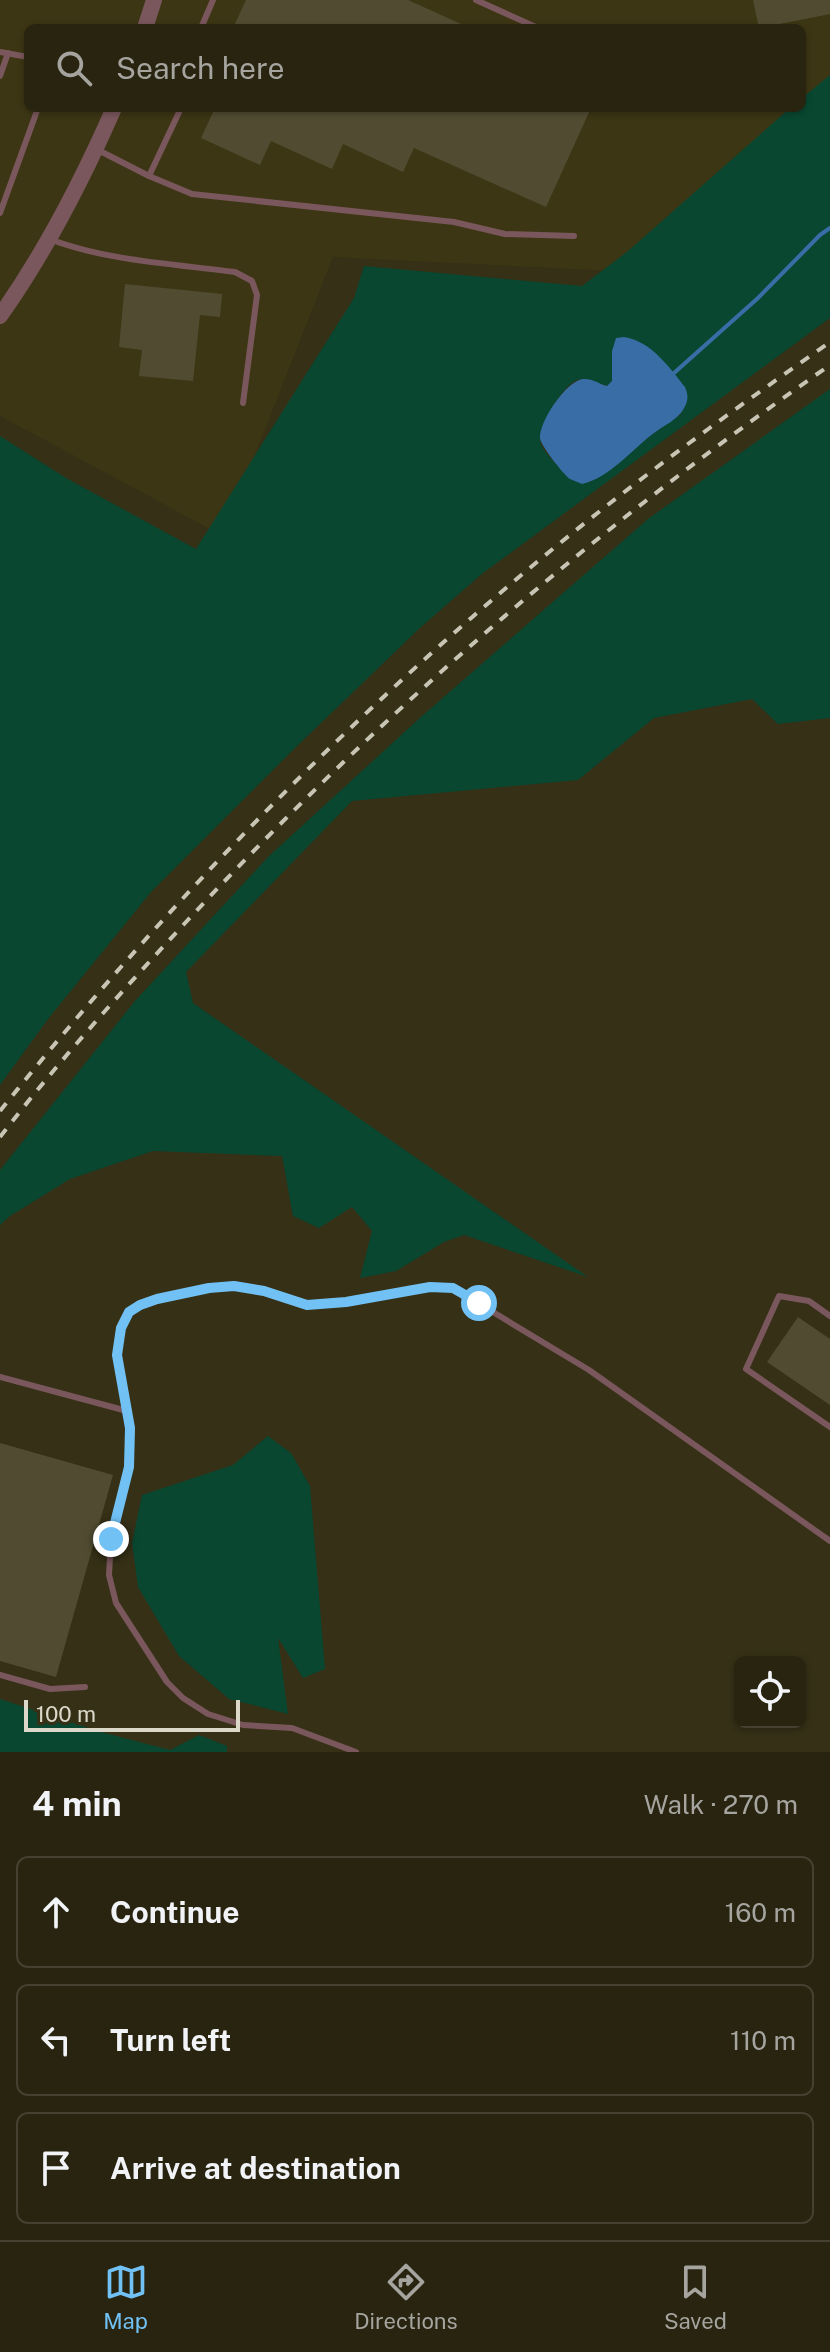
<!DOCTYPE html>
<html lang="en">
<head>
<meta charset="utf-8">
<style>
  :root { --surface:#282410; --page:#302c19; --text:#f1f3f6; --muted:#a5a49f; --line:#444130; --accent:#71c1f4 }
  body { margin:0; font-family:"Public Sans",sans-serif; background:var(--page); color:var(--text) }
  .controls { position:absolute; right:24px; bottom:24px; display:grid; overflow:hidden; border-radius:12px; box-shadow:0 2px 6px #0004 }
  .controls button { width:72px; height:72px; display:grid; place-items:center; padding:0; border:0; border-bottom:2px solid var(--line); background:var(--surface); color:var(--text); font:40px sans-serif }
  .scale { position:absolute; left:24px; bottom:20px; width:216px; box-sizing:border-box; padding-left:8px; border:4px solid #dbd8c9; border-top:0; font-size:22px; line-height:28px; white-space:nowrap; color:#dbd8c9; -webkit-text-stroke:6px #353016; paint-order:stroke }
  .stop { position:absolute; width:24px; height:24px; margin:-18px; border:6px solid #71c1f4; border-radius:50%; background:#fff }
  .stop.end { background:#71c1f4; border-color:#fff; box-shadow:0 2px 8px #0008 }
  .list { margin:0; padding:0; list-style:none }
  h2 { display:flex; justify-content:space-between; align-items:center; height:104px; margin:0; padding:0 32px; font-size:34px }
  h2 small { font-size:26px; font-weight:400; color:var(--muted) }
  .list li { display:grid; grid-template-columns:52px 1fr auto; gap:24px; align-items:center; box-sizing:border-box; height:112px; margin:0 16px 16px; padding:0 16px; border:2px solid var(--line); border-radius:12px }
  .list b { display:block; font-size:30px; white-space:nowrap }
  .list em { font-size:26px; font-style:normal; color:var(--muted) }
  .icon { flex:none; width:44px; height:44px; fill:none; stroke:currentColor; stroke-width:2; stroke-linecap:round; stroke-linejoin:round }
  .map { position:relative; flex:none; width:830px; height:1752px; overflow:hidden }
  .search { position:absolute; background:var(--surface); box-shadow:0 2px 6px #0004; left:24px; right:24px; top:24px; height:88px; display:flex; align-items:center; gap:20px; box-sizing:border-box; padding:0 28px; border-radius:12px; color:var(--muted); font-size:30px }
  .sheet { height:488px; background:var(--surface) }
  nav { display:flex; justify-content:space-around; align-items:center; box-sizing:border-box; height:112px; border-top:2px solid var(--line); background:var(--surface); font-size:22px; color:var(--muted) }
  nav a { display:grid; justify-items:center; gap:4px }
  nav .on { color:var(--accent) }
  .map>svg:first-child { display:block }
</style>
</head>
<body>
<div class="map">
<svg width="830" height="1752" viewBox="0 0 830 1752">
  <rect width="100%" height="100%" fill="#353016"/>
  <path fill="#3d3614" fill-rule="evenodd" d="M 0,0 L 830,0 L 830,90 L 636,272 L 333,257 L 223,536 L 0,416 ZM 28,28 L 802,28 L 802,108 L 28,108 Z"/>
  <g fill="#094731" fill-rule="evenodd">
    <path d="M 830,75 L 830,318 L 483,573 L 422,626 L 296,747 L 151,892 L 48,1019 L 0,1085 L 0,436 L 66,478 L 196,549 L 354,298 L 364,266 L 582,286 L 628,251 L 790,108 L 802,108 L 802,98 ZM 612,351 L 681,414 L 651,435 L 609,471 L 589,482 L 569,478 C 562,469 544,453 541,444 C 537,428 562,386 577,380 C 588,377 598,384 608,386 L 612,381 Z"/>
    <path d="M 830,389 L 830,718 L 778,724 L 752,699 L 654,718 L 578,780 L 352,801 L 186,972 L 193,1003 L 588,1277 L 464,1235 L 444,1242 L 396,1271 L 360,1278 L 372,1231 L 352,1207 L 319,1228 L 293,1216 L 282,1156 L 153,1151 L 70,1179 L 10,1216 L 0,1225 L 0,1170 L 135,1001 L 268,857 L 422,716 L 648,519 Z"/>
    <path d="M 268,1436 L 291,1453 L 310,1486 L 325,1669 L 303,1678 L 278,1638 L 288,1714 L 229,1699 L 179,1656 L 138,1587 L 132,1543 L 142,1495 L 233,1465 Z"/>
    <path d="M 0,1699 L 101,1732 L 170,1750 L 199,1735 L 227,1746 L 227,1752 L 0,1752 Z"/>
  </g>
  <path fill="#396da6" d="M 624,337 C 651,341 669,367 685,387 C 689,396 688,402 683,410 C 677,420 663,426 654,433 C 631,450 611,477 582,484 C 578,482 574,481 570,479 C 564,475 540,445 540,438 C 539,422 566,381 583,379 C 592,378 599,384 607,386 L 612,381 L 612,351 L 616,338 Z"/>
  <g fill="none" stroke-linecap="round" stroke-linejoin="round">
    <path stroke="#396da6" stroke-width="4" d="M 674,373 L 758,298 L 820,235 L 830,228"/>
  </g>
  <g fill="#514c31">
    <path d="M 246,0 L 408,0 L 470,28 L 233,28 Z"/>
    <path d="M 753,0 L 830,0 L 830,14 L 759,28 Z"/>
    <path d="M 215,108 L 591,108 L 546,207 L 414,148 L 403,172 L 343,144 L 332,169 L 271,141 L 260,165 L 201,138 Z"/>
    <path d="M 125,284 L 222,294 L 220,317 L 200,315 L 193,381 L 139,376 L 142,350 L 119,347 Z"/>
    <path d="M 798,1317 L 830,1339 L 830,1405 L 767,1362 Z"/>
    <path d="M 0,1443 L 113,1475 L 56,1677 L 0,1661 Z"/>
  </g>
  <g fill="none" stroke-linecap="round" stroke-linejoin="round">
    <g stroke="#7a575c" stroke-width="6">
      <path d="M 476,0 L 538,28"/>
      <path d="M 201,28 L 213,0"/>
      <path d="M 0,52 L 28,57"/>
      <path d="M 0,76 L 8,53"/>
      <path d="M 181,108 L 149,176 L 192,194 L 454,222 L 505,234 L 574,236"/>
      <path d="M 96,149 L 149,176"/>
      <path d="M 0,213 L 38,108"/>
      <path d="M 52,240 C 109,261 174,264 235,272 L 252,281 L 257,295 L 243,403"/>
      <path d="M 830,1316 L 809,1301 L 779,1296 L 746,1369 L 830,1427"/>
      <path d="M 0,1377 L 127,1411"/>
      <path d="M 0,1675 L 50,1689 L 85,1687"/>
      <path d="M 356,1752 L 292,1728 L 243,1725 L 208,1714 L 183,1698 L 167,1682 L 116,1603 L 109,1575 L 111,1539 L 129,1467 L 130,1428 L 117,1355 L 121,1328 L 129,1312 L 140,1305 L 157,1299 L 209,1288 L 234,1286 L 264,1291 L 279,1297 L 307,1305 L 346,1302 L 430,1287 L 453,1288 L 589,1370 L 830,1541"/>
    </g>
    <g stroke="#7a575c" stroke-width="16">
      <path d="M 145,28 L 154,0"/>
      <path d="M 0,316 C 46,251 82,181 114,108"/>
    </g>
    <g stroke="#c8c5b5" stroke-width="4" stroke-dasharray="10 10" stroke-linecap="butt">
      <path d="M 0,1111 C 165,905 350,715 554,548 C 643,475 736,408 830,342"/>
      <path d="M 0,1137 C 58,1062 122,991 186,922 C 380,713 596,528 830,365"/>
    </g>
  </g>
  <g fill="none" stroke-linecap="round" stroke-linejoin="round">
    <path stroke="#71c1f4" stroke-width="10" d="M 111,1539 L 129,1467 L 130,1428 L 117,1355 L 121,1328 L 129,1312 L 140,1305 L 157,1299 L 209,1288 L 234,1286 L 264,1291 L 307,1305 L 346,1302 L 430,1287 L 453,1288 L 479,1303"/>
  </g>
</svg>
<div class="controls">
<button><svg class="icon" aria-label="locate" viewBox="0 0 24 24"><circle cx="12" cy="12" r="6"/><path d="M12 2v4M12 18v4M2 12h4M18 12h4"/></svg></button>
</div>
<div class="scale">100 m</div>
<div class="stop" style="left:479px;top:1303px"></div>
<div class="stop end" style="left:111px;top:1539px"></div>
<div class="search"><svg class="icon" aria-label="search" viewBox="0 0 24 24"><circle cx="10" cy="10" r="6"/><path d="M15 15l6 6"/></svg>Search here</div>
</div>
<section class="sheet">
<h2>4 min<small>Walk · 270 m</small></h2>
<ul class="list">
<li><svg class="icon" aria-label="ahead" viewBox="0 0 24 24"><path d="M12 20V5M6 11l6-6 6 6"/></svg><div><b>Continue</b></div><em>160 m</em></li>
<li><svg class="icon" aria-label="left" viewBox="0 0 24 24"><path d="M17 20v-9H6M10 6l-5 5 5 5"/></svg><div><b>Turn left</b></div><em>110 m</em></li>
<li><svg class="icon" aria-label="arrive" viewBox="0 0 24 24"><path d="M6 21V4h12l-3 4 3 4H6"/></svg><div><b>Arrive at destination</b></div></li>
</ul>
</section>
<nav>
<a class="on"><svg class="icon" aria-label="map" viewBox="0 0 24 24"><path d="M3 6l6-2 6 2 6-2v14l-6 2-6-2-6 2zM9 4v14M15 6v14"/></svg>Map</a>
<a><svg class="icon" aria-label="directions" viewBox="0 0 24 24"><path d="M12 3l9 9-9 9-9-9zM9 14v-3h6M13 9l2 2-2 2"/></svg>Directions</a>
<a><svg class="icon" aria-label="saved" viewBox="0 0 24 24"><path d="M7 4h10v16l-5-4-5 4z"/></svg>Saved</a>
</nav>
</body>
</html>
